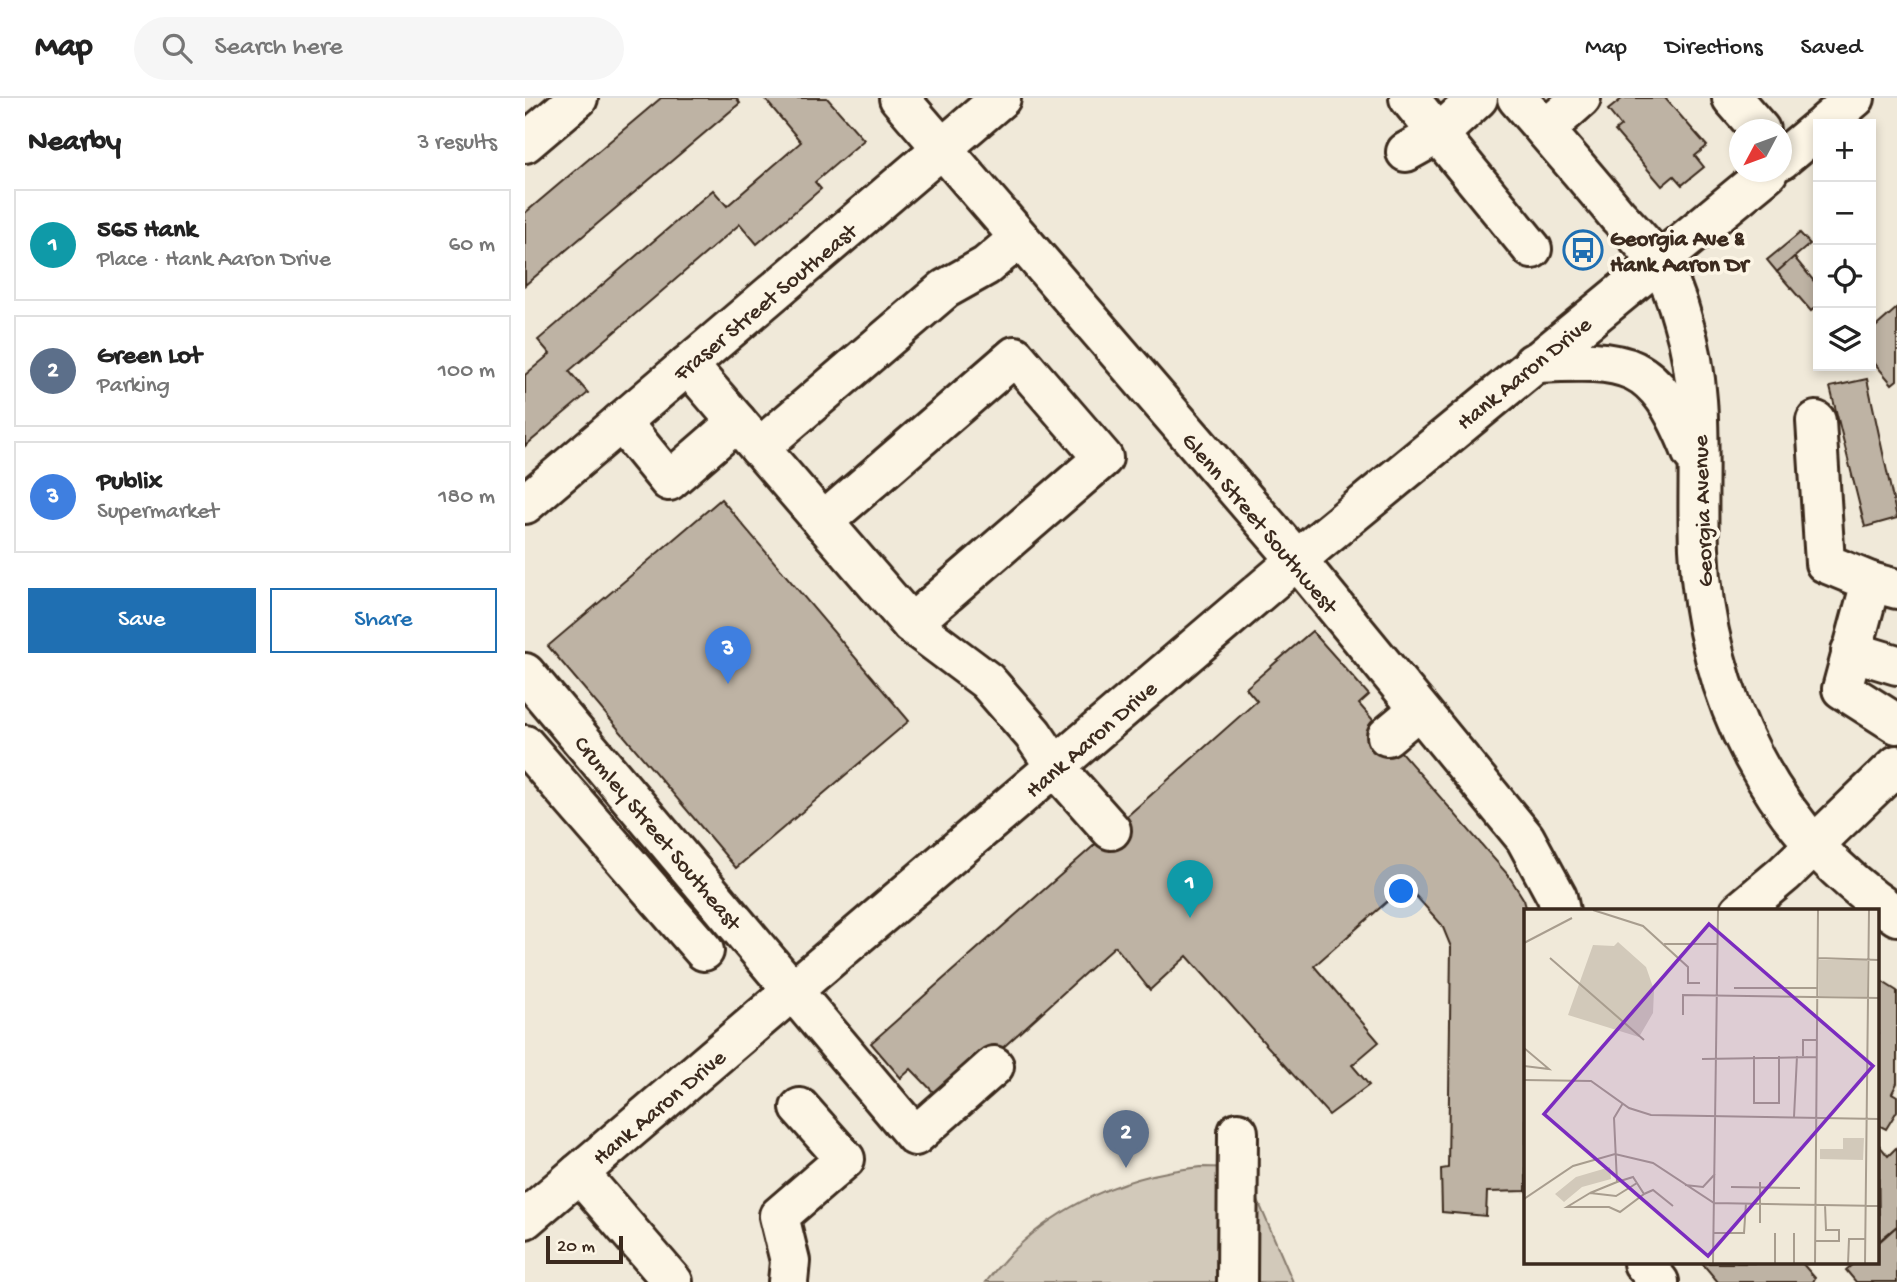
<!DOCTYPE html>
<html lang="en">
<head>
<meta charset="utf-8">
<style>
  :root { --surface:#fff; --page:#f6f6f6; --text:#222; --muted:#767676; --line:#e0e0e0; --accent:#1f6fb2 }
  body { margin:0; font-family:"Gochi Hand",sans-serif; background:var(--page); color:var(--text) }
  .controls { position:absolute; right:21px; top:21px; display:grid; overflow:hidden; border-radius:0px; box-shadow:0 4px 10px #0003 }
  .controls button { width:63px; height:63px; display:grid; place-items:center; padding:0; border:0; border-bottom:2px solid var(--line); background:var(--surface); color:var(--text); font:35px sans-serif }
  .compass { position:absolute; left:1204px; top:21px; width:63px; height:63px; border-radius:50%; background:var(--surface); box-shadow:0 4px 10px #0003; rotate:229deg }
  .scale { position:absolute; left:21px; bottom:18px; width:77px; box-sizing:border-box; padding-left:7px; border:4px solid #3b2a1e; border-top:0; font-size:19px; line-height:24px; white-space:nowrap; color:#3b2a1e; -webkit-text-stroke:5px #fcf5e5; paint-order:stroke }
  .you { position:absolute; left:877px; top:794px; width:24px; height:24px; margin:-18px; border:5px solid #fff; border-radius:50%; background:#1a73e8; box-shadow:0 0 0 10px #1a73e833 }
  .badge { display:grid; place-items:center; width:46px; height:46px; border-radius:50%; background:var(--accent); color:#fff; font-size:23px; font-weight:700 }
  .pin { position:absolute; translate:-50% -58px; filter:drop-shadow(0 2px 4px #0008) }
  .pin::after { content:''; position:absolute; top:37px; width:24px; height:21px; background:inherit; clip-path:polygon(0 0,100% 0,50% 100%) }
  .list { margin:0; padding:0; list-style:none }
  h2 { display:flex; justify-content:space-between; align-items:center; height:91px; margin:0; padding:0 28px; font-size:30px }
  h2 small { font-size:23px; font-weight:400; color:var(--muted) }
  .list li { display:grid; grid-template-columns:46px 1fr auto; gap:21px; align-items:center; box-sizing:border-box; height:112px; margin:0 14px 14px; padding:0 14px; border:2px solid var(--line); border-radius:0px }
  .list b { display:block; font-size:26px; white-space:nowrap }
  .list p { margin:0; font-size:23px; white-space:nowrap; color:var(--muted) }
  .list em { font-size:23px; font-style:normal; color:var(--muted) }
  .actions { display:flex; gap:14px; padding:21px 28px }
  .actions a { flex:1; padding:16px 0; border:2px solid var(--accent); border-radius:0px; text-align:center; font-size:24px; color:var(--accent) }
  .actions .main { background:var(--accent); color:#fff }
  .icon { flex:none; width:38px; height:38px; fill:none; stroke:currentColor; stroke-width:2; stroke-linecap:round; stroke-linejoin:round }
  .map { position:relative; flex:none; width:1372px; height:1184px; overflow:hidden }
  header { display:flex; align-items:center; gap:42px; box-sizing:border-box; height:98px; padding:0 35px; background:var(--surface); border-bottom:2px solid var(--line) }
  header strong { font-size:33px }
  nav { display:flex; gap:38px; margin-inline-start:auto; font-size:24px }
  .search { width:490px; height:63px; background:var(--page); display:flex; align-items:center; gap:18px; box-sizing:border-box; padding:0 24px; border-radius:38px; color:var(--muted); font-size:26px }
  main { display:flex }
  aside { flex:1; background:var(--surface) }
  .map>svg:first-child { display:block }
</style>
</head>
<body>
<header>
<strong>Map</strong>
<div class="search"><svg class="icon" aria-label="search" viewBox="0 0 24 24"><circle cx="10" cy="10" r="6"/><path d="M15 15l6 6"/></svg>Search here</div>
<nav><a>Map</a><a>Directions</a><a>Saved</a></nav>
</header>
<main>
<aside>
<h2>Nearby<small>3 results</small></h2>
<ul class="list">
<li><span class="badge" style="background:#0f9aa8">1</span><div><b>565 Hank</b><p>Place · Hank Aaron Drive</p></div><em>60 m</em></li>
<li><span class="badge" style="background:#5c6f8a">2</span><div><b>Green Lot</b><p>Parking</p></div><em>100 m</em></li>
<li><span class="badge" style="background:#3f7fe0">3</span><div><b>Publix</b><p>Supermarket</p></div><em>180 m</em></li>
</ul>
<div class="actions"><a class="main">Save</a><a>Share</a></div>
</aside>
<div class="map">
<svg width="1372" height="1184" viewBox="0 0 1372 1184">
  <rect width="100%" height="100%" fill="#f0e9d9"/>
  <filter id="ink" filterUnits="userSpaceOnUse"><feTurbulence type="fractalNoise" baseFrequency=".0143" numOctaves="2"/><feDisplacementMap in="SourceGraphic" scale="14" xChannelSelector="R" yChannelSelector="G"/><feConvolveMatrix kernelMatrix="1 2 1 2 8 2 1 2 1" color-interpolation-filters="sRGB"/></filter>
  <g filter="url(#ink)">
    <path fill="#d2c9ba" stroke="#867a6c" stroke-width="2" d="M 676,1069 L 719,1070 L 768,1184 L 461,1184 C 513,1115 592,1077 676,1069 Z"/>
    <g fill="#beb3a4" stroke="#3b2a1e" stroke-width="2">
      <path d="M 136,0 L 211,0 L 215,5 L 0,187 L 0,115 Z"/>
      <path d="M 239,0 L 302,0 L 339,42 L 290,84 L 296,91 L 232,146 L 215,126 L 44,273 L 63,295 L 0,348 L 0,277 L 25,256 L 13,242 L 188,92 L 202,108 L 276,44 Z"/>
      <path d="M 1098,0 L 1140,0 L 1182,48 L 1170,58 L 1179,69 L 1157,87 L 1149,78 L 1137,88 L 1090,33 L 1096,28 L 1083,12 Z"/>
      <path d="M 1275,135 L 1285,146 L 1252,174 L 1242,162 Z"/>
      <path d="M 1269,159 L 1293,188 L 1293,207 L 1286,213 L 1252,174 Z"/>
      <path d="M 1372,210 L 1372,282 L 1367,286 L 1346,261 L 1346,233 Z"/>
      <path d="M 1342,281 L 1372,420 L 1340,429 L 1305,289 Z"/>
      <path d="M 196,401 L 384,623 L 211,770 L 23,548 Z"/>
      <path d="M 787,533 L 844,597 L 834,606 L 984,778 L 999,802 L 1002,813 L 1001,1093 L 962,1094 L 961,1118 L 917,1114 L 916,1071 L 923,1070 L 926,849 L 917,827 L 881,787 L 789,868 L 854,944 L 827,967 L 844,987 L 804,1017 L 662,858 L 625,892 L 590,848 L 418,1004 L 386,971 L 376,980 L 346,945 L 732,603 L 721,590 Z"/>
      <path d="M 1353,881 L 1372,893 L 1372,985 L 1367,995 L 1372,998 L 1372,1013 L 1361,1031 L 1353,1027 Z"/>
      <path d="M 1353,1046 L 1363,1058 L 1372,1049 L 1372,1128 L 1354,1143 Z"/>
      <path d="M 1372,1128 L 1372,1184 L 1331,1184 L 1321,1172 L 1329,1165 L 1353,1165 L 1353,1145 Z"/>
      <path d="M 1177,1165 L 1277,1165 L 1290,1180 L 1288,1184 L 1193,1184 Z"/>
    </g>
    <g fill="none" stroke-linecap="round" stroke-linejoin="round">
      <g stroke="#3b2a1e" stroke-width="44">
        <g id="minor">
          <path d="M 374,0 L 772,462 L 1000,740 L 1032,799 L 1035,813"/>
          <path d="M 884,0 L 1007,151"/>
          <path d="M 1207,0 L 1235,32"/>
          <path d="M 1020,32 L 1056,0"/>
          <path d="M 0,45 L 53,0"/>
          <path d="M 881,54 L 915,35 L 953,0"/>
          <path d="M 163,267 L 386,526 L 462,583 L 508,636 L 531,670 L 586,732"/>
          <path d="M 1291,323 L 1300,465 L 1346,484"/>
          <path d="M 96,324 L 144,383 L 212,324"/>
          <path d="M 234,350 L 420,191 L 461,168 L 493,141"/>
          <path d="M 0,406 L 476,0"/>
          <path d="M 298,424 L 490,258 L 578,360 L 386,526"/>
          <path d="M 1372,491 L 1346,484 L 1317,591 L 1372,626"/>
          <path d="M 1326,553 L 1372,567"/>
          <path d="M 0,575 L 390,1038 L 469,968"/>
          <path d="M 862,638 L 893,612"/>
          <path d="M 0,647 L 179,853"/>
          <path d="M 1215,813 L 1259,776 L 1372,667"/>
          <path d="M 54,1075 L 148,1184"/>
          <path d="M 1118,1165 L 1134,1184"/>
          <path d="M 263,1184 L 265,1163 L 254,1118 L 320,1061 L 275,1010"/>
          <path d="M 712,1184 L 713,1034"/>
        </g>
      </g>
      <g stroke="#3b2a1e" stroke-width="44">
        <g id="major">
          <path d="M 992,0 C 1026,39 1059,77 1092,117 C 1106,132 1122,148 1134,165 C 1144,181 1153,205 1158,224 C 1181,297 1171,374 1174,450 C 1180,598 1247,735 1372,818"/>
          <path d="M 1299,26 L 1330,0"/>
          <path d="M 1256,62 L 1293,31"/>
          <path d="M 1008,265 C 1102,261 1129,259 1167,355"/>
          <path d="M 0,1121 L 792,445 L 1243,74"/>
        </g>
      </g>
      <use href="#minor" stroke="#fcf5e5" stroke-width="38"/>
      <use href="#major" stroke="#fcf5e5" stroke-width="38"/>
    </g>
  </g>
  <defs>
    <g id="bus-ring" transform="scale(2.0125)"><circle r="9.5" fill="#fcf5e5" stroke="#1f6fb2" stroke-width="1.5"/><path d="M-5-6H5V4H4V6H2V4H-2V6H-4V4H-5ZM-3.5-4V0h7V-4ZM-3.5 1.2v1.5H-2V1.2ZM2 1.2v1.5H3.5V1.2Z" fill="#1f6fb2"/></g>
  </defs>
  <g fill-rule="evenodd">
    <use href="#bus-ring" x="1058" y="152"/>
  </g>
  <g text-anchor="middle" stroke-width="7" stroke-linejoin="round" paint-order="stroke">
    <g font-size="23" font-weight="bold" fill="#3b2a1e" stroke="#fcf5e5" text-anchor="start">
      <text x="1085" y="147">Georgia Ave &amp;<tspan x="1085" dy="26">Hank Aaron Dr</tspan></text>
    </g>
    <g font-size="23" fill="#3b2a1e" stroke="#fcf5e5">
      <text transform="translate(239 203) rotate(-40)" y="8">Fraser Street Southeast</text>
      <text transform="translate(998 274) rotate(-39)" y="8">Hank Aaron Drive</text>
      <text transform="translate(1176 413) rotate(-92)" y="8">Georgia Avenue</text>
      <text transform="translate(736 424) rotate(50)" y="8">Glenn Street Southwest</text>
      <text transform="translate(565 640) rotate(-41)" y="8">Hank Aaron Drive</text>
      <text transform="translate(134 734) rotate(50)" y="8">Crumley Street Southeast</text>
      <text transform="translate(133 1008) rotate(-40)" y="8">Hank Aaron Drive</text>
    </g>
  </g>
  <g transform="translate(999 811)">
    <rect width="355" height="355" fill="#f0e9d9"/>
    <path d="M 94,33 L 122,58 L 130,81 L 129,104 L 115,128 L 44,106 L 69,36 L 90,37 ZM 295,51 L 343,51 L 343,88 L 295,87 ZM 319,229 L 340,229 L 339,251 L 296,250 L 296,240 L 319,240 ZM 86,258 L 87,270 L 58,278 L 40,293 L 31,285 L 52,268 Z" fill="#d2c9ba"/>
    <path fill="none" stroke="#a89d8e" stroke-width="2" d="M 69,1 L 119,17 L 164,58 L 164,74 L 176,74M 0,34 L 48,9M 140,35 L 194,35M 26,49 L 120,131M 294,49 L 356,51M 210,79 L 294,79M 159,106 L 159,86 L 356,89M 0,139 L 25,160 L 0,157M 230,147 L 230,194 L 255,194 L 255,147M 279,147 L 279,131 L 293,131M 178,150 L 293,148M 0,171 L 67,172 L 105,199 L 127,206 L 356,210M 99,194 L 90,209 L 93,273 L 66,284 L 92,287 L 113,274M 270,208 L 273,147M 236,273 L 236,314M 161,276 L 179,278 L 191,265M 207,278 L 276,279M 66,284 L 43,298 L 85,298 L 96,303 L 120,285 L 109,268 L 93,273M 120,285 L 129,281 L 149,297M 0,290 L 49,257 L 91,245 L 129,254 L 190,294 L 356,297M 189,324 L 220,324 L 222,294M 291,332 L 315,332 L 315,321 L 302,321 L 301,296M 189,355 L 194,1M 251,355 L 251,324M 270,355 L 270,324M 291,355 L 294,1M 324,355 L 325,330 L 341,330M 341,355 L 345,1"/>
    <path fill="#7b2cbf" fill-opacity="0.15" stroke="#7b2cbf" stroke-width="3.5" d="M 185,15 L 349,157 L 184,347 L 20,205 Z"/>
    <rect width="355" height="355" fill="none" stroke="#3b2a1e" stroke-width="3.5"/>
  </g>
</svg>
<div class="controls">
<button>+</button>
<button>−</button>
<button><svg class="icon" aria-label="locate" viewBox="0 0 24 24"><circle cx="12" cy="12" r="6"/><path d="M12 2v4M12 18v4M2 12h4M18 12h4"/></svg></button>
<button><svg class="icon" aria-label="layers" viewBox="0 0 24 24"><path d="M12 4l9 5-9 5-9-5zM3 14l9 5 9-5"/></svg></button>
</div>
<svg class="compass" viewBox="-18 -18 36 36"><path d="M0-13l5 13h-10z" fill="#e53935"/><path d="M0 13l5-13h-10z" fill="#767676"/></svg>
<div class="scale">20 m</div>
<div class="you"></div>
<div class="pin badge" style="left:665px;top:820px;background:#0f9aa8">1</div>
<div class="pin badge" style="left:601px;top:1070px;background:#5c6f8a">2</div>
<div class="pin badge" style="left:203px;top:586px;background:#3f7fe0">3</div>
</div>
</main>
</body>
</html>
